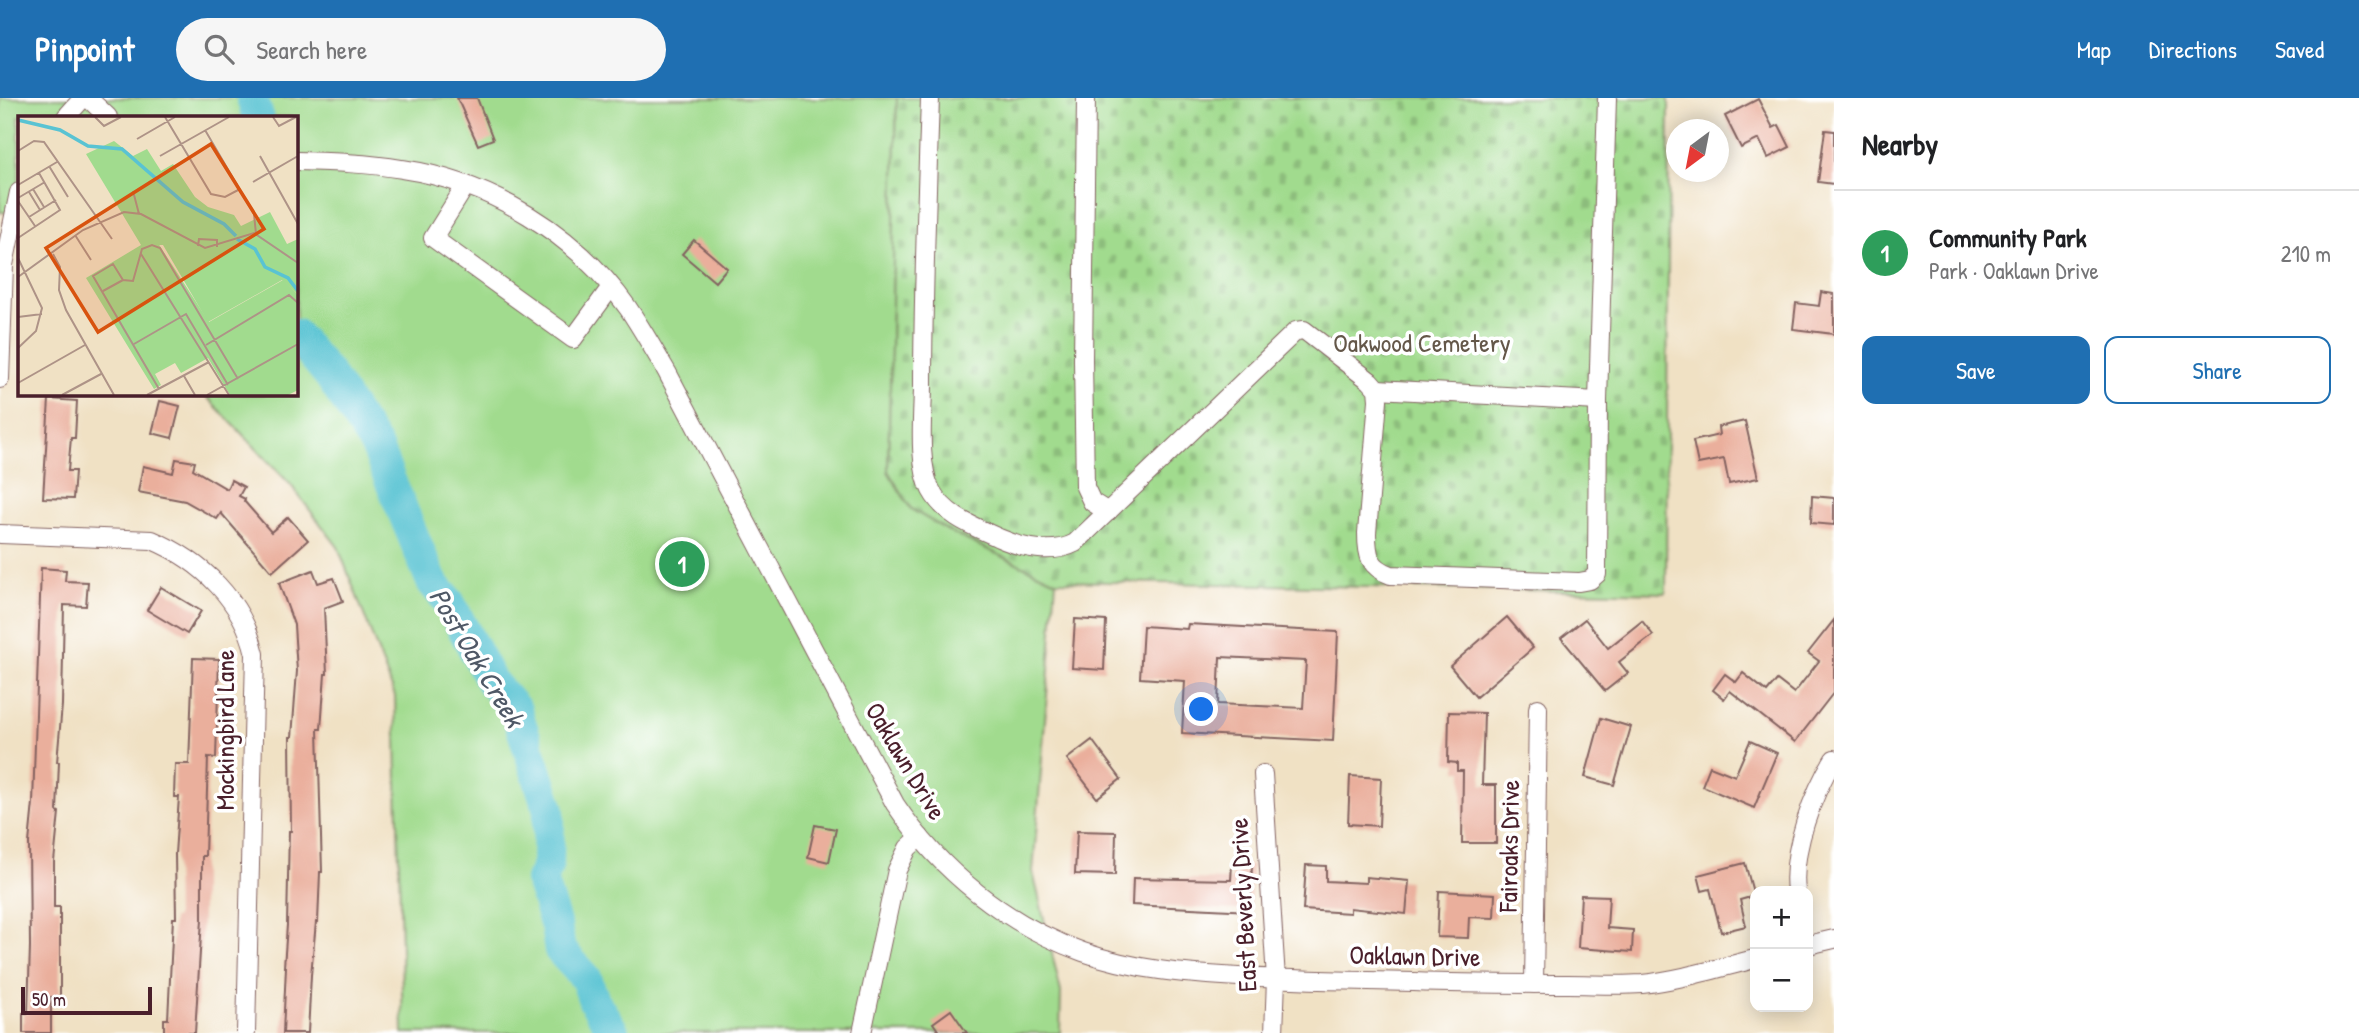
<!DOCTYPE html>
<html lang="en">
<head>
<meta charset="utf-8">
<style>
  :root { --surface:#fff; --page:#f6f6f6; --text:#202124; --muted:#757577; --line:#e0e0e0; --accent:#1f6fb2 }
  body { margin:0; font-family:"Patrick Hand",sans-serif; background:var(--page); color:var(--text) }
  .controls { position:absolute; right:21px; bottom:21px; display:grid; overflow:hidden; border-radius:14px; box-shadow:0 4px 18px #0003 }
  .controls button { width:63px; height:63px; display:grid; place-items:center; padding:0; border:0; border-bottom:2px solid var(--line); background:var(--surface); color:var(--text); font:35px sans-serif }
  .compass { position:absolute; left:1666px; top:21px; width:63px; height:63px; border-radius:50%; background:var(--surface); box-shadow:0 4px 18px #0003; rotate:212deg }
  .scale { position:absolute; left:21px; bottom:18px; width:131px; box-sizing:border-box; padding-left:7px; border:4px solid #4a1f2b; border-top:0; font-size:19px; line-height:24px; white-space:nowrap; color:#4a1f2b; -webkit-text-stroke:5px #fff; paint-order:stroke }
  .you { position:absolute; left:1202px; top:612px; width:24px; height:24px; margin:-18px; border:5px solid #fff; border-radius:50%; background:#1a73e8; box-shadow:0 0 0 10px #1a73e833 }
  .badge { display:grid; place-items:center; width:46px; height:46px; border-radius:50%; background:var(--accent); color:#fff; font-size:23px; font-weight:700 }
  .pin { position:absolute; translate:-50% -50%; border:4px solid #fff; box-shadow:0 2px 7px #0006 }
  .list { margin:0; padding:0; list-style:none }
  h2 { display:flex; justify-content:space-between; align-items:center; height:91px; margin:0; padding:0 28px; font-size:30px }
  h2 small { font-size:23px; font-weight:400; color:var(--muted) }
  .list li { display:grid; grid-template-columns:46px 1fr auto; gap:21px; align-items:center; box-sizing:border-box; height:126px; padding:0 28px; border-top:2px solid var(--line) }
  .list b { display:block; font-size:26px; white-space:nowrap }
  .list p { margin:0; font-size:23px; white-space:nowrap; color:var(--muted) }
  .list em { font-size:23px; font-style:normal; color:var(--muted) }
  .actions { display:flex; gap:14px; padding:21px 28px }
  .actions a { flex:1; padding:16px 0; border:2px solid var(--accent); border-radius:14px; text-align:center; font-size:24px; color:var(--accent) }
  .actions .main { background:var(--accent); color:#fff }
  .icon { flex:none; width:38px; height:38px; fill:none; stroke:currentColor; stroke-width:2; stroke-linecap:round; stroke-linejoin:round }
  .map { position:relative; flex:none; width:1834px; height:935px; overflow:hidden }
  header { display:flex; align-items:center; gap:42px; box-sizing:border-box; height:98px; padding:0 35px; background:var(--accent); color:#fff }
  header strong { font-size:33px }
  nav { display:flex; gap:38px; margin-inline-start:auto; font-size:24px }
  .search { width:490px; height:63px; background:var(--page); display:flex; align-items:center; gap:18px; box-sizing:border-box; padding:0 24px; border-radius:38px; color:var(--muted); font-size:26px }
  main { display:flex }
  aside { flex:1; background:var(--surface) }
  .map>svg:first-child { display:block }
</style>
</head>
<body>
<header>
<strong>Pinpoint</strong>
<div class="search"><svg class="icon" aria-label="search" viewBox="0 0 24 24"><circle cx="10" cy="10" r="6"/><path d="M15 15l6 6"/></svg>Search here</div>
<nav><a>Map</a><a>Directions</a><a>Saved</a></nav>
</header>
<main>
<div class="map">
<svg width="1834" height="935" viewBox="0 0 1834 935">
  <defs>
    <pattern id="cemetery-stones" width="16" height="16" patternUnits="userSpaceOnUse" patternTransform="scale(1.75)"><rect width="16" height="16" fill="#a1db8e"/><path d="M2 7V4a2 2 0 0 1 4 0v3zM10 15v-3a2 2 0 0 1 4 0v3z" fill="#8cbc7b"/></pattern>
  </defs>
  <rect width="100%" height="100%" fill="#fff"/>
  <filter id="ink" filterUnits="userSpaceOnUse"><feTurbulence type="fractalNoise" baseFrequency=".0143" numOctaves="2"/><feDisplacementMap in="SourceGraphic" scale="14" xChannelSelector="R" yChannelSelector="G"/><feConvolveMatrix kernelMatrix="1 2 1 2 8 2 1 2 1" color-interpolation-filters="sRGB"/></filter>
  <filter id="wash" filterUnits="userSpaceOnUse"><feTurbulence type="fractalNoise" baseFrequency=".00686" numOctaves="4" result="noise"/><feDisplacementMap in="SourceGraphic" scale="28" xChannelSelector="R" yChannelSelector="G"/><feGaussianBlur stdDeviation="1.57" result="paint"/><feColorMatrix in="noise" values="0 0 0 0 0 0 0 0 0 0 0 0 0 0 0 0 0 1.4 0 .05"/><feComposite in="paint" operator="in"/></filter>
  <g filter="url(#wash)">
    <rect width="100%" height="100%" fill="#f0e1c4"/>
    <path fill="#a1db8e" stroke="#767d5c" stroke-width="2" d="M 0,0 L 897,0 L 888,373 L 911,411 L 954,436 L 1056,483 L 1033,774 L 1061,894 L 1060,935 L 403,935 L 395,598 L 338,449 L 290,386 L 204,296 L 296,296 L 296,19 L 19,19 L 19,116 L 0,114 Z"/>
    <path fill="url(#cemetery-stones)" stroke="#767d5c" stroke-width="2" d="M 897,0 L 1669,0 L 1666,495 L 1056,483 L 954,436 L 911,411 L 888,373 Z"/>
    <g fill="none" stroke-linecap="round" stroke-linejoin="round">
      <g stroke="#59c3d3" stroke-width="32">
        <path d="M 252,0 L 258,19"/>
        <path d="M 296,237 L 329,277 L 376,348 L 432,484 L 449,504 L 491,583 L 516,612 L 549,712 L 548,767 L 541,782 L 556,828 L 560,852 L 586,880 L 594,903 L 614,935"/>
      </g>
    </g>
    <g id="blocks">
      <g fill="#eaaf9c" fill-rule="evenodd">
        <path d="M 457,0 L 477,0 L 493,41 L 478,47 Z"/>
        <path d="M 1758,1 L 1773,30 L 1779,27 L 1790,49 L 1768,60 L 1759,41 L 1741,50 L 1725,18 Z"/>
        <path d="M 1825,32 L 1834,33 L 1834,86 L 1818,84 Z"/>
        <path d="M 694,142 L 727,170 L 715,184 L 682,156 Z"/>
        <path d="M 1821,194 L 1834,196 L 1834,236 L 1793,231 L 1796,205 L 1819,208 Z"/>
        <path d="M 49,301 L 77,303 L 75,340 L 71,340 L 68,373 L 75,373 L 73,401 L 43,400 Z"/>
        <path d="M 160,303 L 180,308 L 172,340 L 152,335 Z"/>
        <path d="M 1745,323 L 1758,380 L 1729,386 L 1724,361 L 1698,366 L 1693,343 L 1719,337 L 1718,329 Z"/>
        <path d="M 176,361 L 195,364 L 193,371 L 227,391 L 231,382 L 244,389 L 239,398 L 245,401 L 244,403 L 271,434 L 288,419 L 308,442 L 272,474 L 221,415 L 217,421 L 185,403 L 138,394 L 143,368 L 173,375 Z"/>
        <path d="M 1812,398 L 1834,400 L 1834,427 L 1811,425 Z"/>
        <path d="M 41,470 L 66,472 L 65,483 L 88,484 L 86,508 L 64,507 L 62,607 L 57,664 L 59,664 L 57,713 L 59,714 L 54,764 L 54,809 L 60,809 L 60,899 L 51,899 L 51,935 L 23,935 L 23,915 L 28,915 L 30,848 L 29,745 L 33,705 Z"/>
        <path d="M 313,472 L 318,485 L 334,480 L 343,503 L 324,510 L 327,576 L 325,576 L 321,631 L 318,631 L 322,774 L 320,774 L 318,824 L 316,824 L 311,877 L 308,935 L 283,935 L 286,869 L 284,869 L 287,827 L 289,733 L 291,733 L 290,639 L 292,639 L 297,573 L 294,527 L 279,485 Z"/>
        <path d="M 161,489 L 201,513 L 187,536 L 147,512 Z"/>
        <path d="M 1507,519 L 1533,550 L 1476,599 L 1450,568 Z"/>
        <path d="M 1075,521 L 1106,523 L 1104,572 L 1072,570 Z"/>
        <path d="M 1585,521 L 1608,550 L 1642,523 L 1653,537 L 1619,564 L 1628,575 L 1605,593 L 1561,540 Z"/>
        <path d="M 1834,522 L 1834,594 L 1795,644 L 1730,593 L 1724,601 L 1713,592 L 1725,576 L 1736,584 L 1743,575 L 1767,594 L 1777,582 L 1794,595 L 1819,563 L 1808,555 Z"/>
        <path d="M 1188,526 L 1338,534 L 1333,643 L 1182,635 L 1185,583 L 1140,580 L 1143,528 L 1187,531 ZM 1220,559 L 1306,563 L 1303,610 L 1218,606 Z"/>
        <path d="M 193,560 L 219,561 L 216,660 L 208,659 L 205,758 L 202,758 L 202,821 L 195,935 L 164,935 L 164,921 L 168,921 L 173,820 L 176,820 L 175,756 L 179,699 L 174,699 L 175,666 L 189,666 Z"/>
        <path d="M 1449,614 L 1484,615 L 1482,687 L 1496,687 L 1496,745 L 1462,745 L 1463,673 L 1457,673 L 1457,665 L 1448,664 Z"/>
        <path d="M 1601,620 L 1631,629 L 1614,687 L 1585,679 Z"/>
        <path d="M 1092,642 L 1121,681 L 1097,700 L 1067,661 Z"/>
        <path d="M 1750,643 L 1777,655 L 1754,710 L 1702,688 L 1710,668 L 1735,678 Z"/>
        <path d="M 1350,678 L 1381,680 L 1379,728 L 1348,726 Z"/>
        <path d="M 815,727 L 836,731 L 829,764 L 808,759 Z"/>
        <path d="M 1077,733 L 1116,734 L 1115,777 L 1075,776 Z"/>
        <path d="M 1745,765 L 1754,798 L 1740,802 L 1746,828 L 1721,834 L 1710,791 L 1702,793 L 1698,777 Z"/>
        <path d="M 1232,766 L 1252,767 L 1250,813 L 1132,807 L 1133,780 L 1231,782 Z"/>
        <path d="M 1306,767 L 1326,768 L 1326,783 L 1366,785 L 1366,779 L 1409,783 L 1406,816 L 1350,810 L 1350,815 L 1303,812 Z"/>
        <path d="M 1439,793 L 1495,796 L 1494,820 L 1469,819 L 1468,840 L 1437,839 Z"/>
        <path d="M 1581,797 L 1609,798 L 1607,830 L 1633,832 L 1632,854 L 1578,850 Z"/>
        <path d="M 951,912 L 967,935 L 940,935 L 933,925 Z"/>
      </g>
    </g>
  </g>
  <g filter="url(#ink)">
    <use href="#blocks" fill-opacity="0" stroke="#846361" stroke-width="2"/>
    <g fill="none" stroke-linecap="round" stroke-linejoin="round">
      <g stroke="#846361" stroke-width="20">
        <g id="minor">
          <path d="M 88,0 L 108,19"/>
          <path d="M 930,0 C 927,96 923,191 923,287 C 923,317 917,365 931,392 C 945,418 973,428 999,440 C 1022,450 1052,457 1075,445 L 1296,233 L 1304,232 L 1370,283 L 1377,291 L 1378,302 L 1367,435 C 1367,457 1369,469 1391,477 L 1579,484 L 1590,482 L 1597,476 L 1598,303 L 1607,0"/>
          <path d="M 1086,0 L 1083,262 L 1085,389 L 1092,404 L 1108,414"/>
          <path d="M 66,19 L 83,0"/>
          <path d="M 296,63 C 331,64 367,65 402,71 C 491,84 576,136 628,210 C 642,231 654,252 667,274 L 895,706 C 940,773 1007,827 1083,854 C 1134,872 1186,876 1239,879 C 1298,882 1356,883 1414,884 C 1465,886 1516,886 1568,886 C 1592,886 1617,888 1642,886 C 1680,882 1718,870 1755,861"/>
          <path d="M 466,87 L 433,140 L 573,241 L 611,189"/>
          <path d="M 0,281 L 4,167 L 19,94"/>
          <path d="M 1377,291 L 1598,303"/>
          <path d="M 0,436 L 152,442 C 202,463 243,503 255,556 L 246,935"/>
          <path d="M 1263,676 L 1276,881 L 1274,935"/>
          <path d="M 1796,793 C 1791,753 1813,695 1834,661"/>
          <path d="M 1808,847 L 1834,841"/>
          <path d="M 1534,886 L 1538,610"/>
          <path d="M 862,935 L 897,772 L 908,750 L 920,739"/>
        </g>
      </g>
      <use href="#minor" stroke="#fff" stroke-width="18"/>
    </g>
  </g>
  <g text-anchor="middle" stroke-width="7" stroke-linejoin="round" paint-order="stroke">
    <g font-size="26" fill="#645749" stroke="#fff">
      <text x="1422" y="254">Oakwood Cemetery</text>
    </g>
    <g font-size="26" fill="#4a1f2b" stroke="#fff">
      <text transform="translate(225 632) rotate(-90)" y="9">Mockingbird Lane</text>
      <text transform="translate(906 663) rotate(59)" y="9">Oaklawn Drive</text>
      <text transform="translate(1509 748) rotate(-89)" y="9">Fairoaks Drive</text>
      <text transform="translate(1243 807) rotate(-93)" y="9">East Beverly Drive</text>
      <text transform="translate(1415 858) rotate(1)" y="9">Oaklawn Drive</text>
    </g>
    <g font-size="28" font-style="italic" fill="#4f5866" stroke="#fff">
      <text transform="translate(477 559) rotate(59)" y="10">Post Oak Creek</text>
    </g>
  </g>
  <g transform="translate(18 18)">
    <rect width="280" height="280" fill="#f0e1c4"/>
    <path d="M 96,25 L 115,40 L 129,33 L 143,55 L 155,48 L 177,81 L 190,91 L 216,99 L 223,110 L 252,96 L 269,128 L 280,123 L 280,179 L 264,164 L 190,206 L 145,129 L 123,129 L 68,38 Z" fill="#a1db8e"/>
    <path d="M 140,127 L 191,206 L 265,164 L 280,179 L 280,274 L 270,279 L 212,279 L 190,242 L 163,257 L 157,247 L 137,258 L 143,269 L 136,273 L 68,162 L 123,129 Z" fill="#a1db8e"/>
    <path fill="none" stroke="#59c3d3" stroke-width="3.5" d="M 0,4 L 42,14 L 70,30 L 104,33 L 165,86 L 206,108 L 218,120M 219,123 L 237,133 L 247,151 L 270,162 L 280,175"/>
    <path fill="none" stroke="#ae9387" stroke-width="2" d="M 77,1 L 86,10 L 103,1M 147,1 L 193,78 L 207,81 L 222,73M 255,1 L 261,10 L 278,1M 187,14 L 236,98 L 238,118M 119,23 L 157,1M 0,35 L 16,25 L 26,26 L 94,123M 142,40 L 211,1M 242,40 L 280,108M 31,50 L 50,81M 235,66 L 280,40M 0,69 L 39,46M 15,73 L 26,91M 115,75 L 121,98M 11,76 L 22,94M 0,82 L 27,66M 0,85 L 17,110M 11,101 L 38,84M 57,119 L 73,144M 0,122 L 42,94 L 21,57M 180,130 L 181,123 L 199,124 L 199,131M 35,138 L 42,151 L 41,174 L 48,194 L 96,279M 123,138 L 211,279M 0,142 L 24,192 L 18,215 L 0,232M 0,161 L 65,114 L 106,96 L 123,98 L 187,132 L 236,117 L 280,147M 85,175 L 105,164M 0,201 L 24,198M 116,228 L 168,198 L 210,269M 188,229 L 271,179 L 280,187M 166,260 L 177,279M 0,267 L 67,229M 141,273 L 75,160 L 95,148 L 105,164 L 115,165 L 124,133 L 134,129 L 142,132 L 220,263M 44,279 L 83,258M 129,279 L 191,246M 189,279 L 280,228"/>
    <path fill="#d8530f" fill-opacity="0.15" stroke="#d8530f" stroke-width="3.5" d="M 193,28 L 246,113 L 80,216 L 28,132 Z"/>
    <rect width="280" height="280" fill="none" stroke="#4a1f2b" stroke-width="3.5"/>
  </g>
</svg>
<div class="controls">
<button>+</button>
<button>−</button>
</div>
<svg class="compass" viewBox="-18 -18 36 36"><path d="M0-13l5 13h-10z" fill="#e53935"/><path d="M0 13l5-13h-10z" fill="#757577"/></svg>
<div class="scale">50 m</div>
<div class="you"></div>
<div class="pin badge" style="left:682px;top:466px;background:#2e9e5b">1</div>
</div>
<aside>
<h2>Nearby<small></small></h2>
<ul class="list">
<li><span class="badge" style="background:#2e9e5b">1</span><div><b>Community Park</b><p>Park · Oaklawn Drive</p></div><em>210 m</em></li>
</ul>
<div class="actions"><a class="main">Save</a><a>Share</a></div>
</aside>
</main>
</body>
</html>
